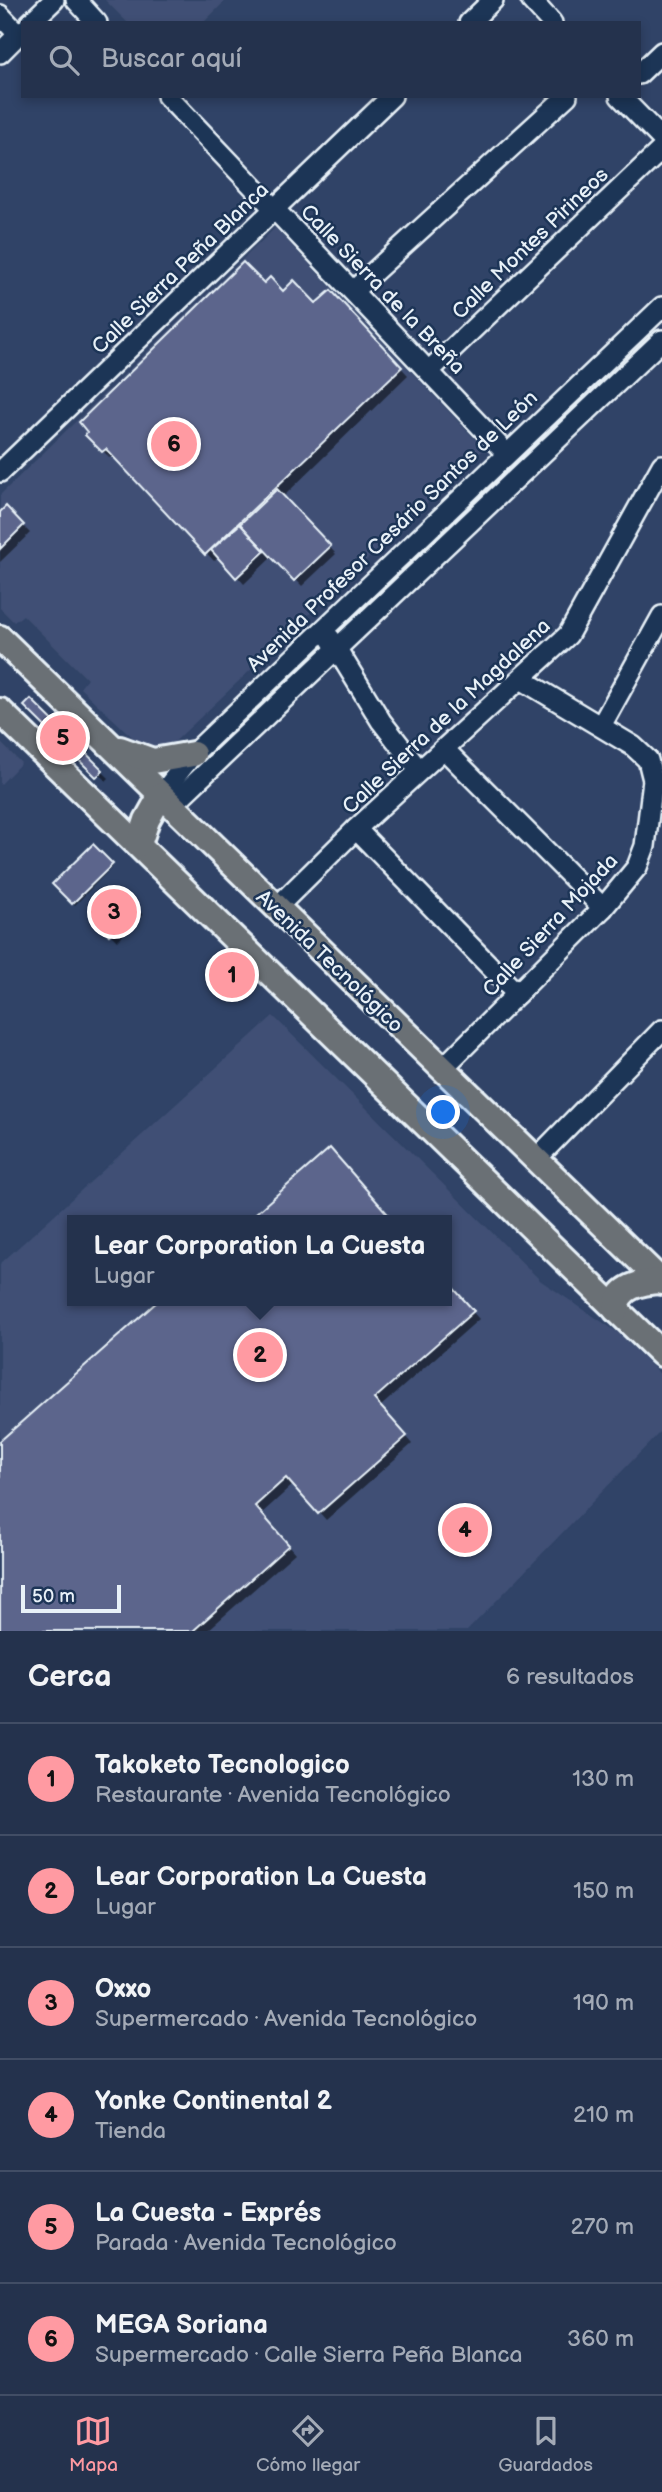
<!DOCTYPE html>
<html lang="es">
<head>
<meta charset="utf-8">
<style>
  :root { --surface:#24324d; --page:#303e57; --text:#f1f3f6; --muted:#a3aab6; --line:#414d65; --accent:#ff9aa2 }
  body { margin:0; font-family:"Balsamiq Sans",sans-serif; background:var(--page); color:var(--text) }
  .scale { position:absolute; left:21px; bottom:18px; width:100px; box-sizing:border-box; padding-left:7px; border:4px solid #e8f1f8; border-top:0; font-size:19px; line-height:24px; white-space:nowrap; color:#e8f1f8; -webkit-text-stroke:5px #1d3557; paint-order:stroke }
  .you { position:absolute; left:444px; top:1113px; width:24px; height:24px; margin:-18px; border:5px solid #fff; border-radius:50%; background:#1a73e8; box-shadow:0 0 0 10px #1a73e833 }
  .badge { display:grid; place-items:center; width:46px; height:46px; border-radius:50%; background:var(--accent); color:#111; font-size:23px; font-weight:700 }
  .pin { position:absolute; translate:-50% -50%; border:4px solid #fff; box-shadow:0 2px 7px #0006 }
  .popup { position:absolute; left:67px; top:1215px; width:385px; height:91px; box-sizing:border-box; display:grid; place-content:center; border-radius:0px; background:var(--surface); filter:drop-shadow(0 2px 5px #0005); font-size:23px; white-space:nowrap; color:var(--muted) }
  .popup b { font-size:26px; color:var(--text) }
  .popup::after { content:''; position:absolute; left:50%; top:100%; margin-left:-14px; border:14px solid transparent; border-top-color:var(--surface) }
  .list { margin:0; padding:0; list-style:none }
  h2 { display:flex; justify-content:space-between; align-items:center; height:91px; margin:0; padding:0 28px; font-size:30px }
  h2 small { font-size:23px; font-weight:400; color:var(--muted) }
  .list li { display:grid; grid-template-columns:46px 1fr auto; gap:21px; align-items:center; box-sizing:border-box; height:112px; padding:0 28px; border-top:2px solid var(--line) }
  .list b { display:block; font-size:26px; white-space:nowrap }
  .list p { margin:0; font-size:23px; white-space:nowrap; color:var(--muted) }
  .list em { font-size:23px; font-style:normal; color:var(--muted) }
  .icon { flex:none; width:38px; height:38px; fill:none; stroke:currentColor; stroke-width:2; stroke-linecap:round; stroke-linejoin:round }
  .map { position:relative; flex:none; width:662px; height:1631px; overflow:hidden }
  .search { position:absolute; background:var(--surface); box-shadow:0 4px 10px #0003; left:21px; right:21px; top:21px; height:77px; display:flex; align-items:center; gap:18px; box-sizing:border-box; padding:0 24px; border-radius:0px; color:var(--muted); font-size:26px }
  .sheet { height:763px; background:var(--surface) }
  nav { display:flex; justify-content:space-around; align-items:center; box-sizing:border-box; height:98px; border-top:2px solid var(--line); background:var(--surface); font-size:19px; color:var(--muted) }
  nav a { display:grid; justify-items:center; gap:4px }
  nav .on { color:var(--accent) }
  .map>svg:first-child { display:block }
</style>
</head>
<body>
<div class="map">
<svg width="662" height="1631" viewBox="0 0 662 1631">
  <rect width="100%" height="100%" fill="#304367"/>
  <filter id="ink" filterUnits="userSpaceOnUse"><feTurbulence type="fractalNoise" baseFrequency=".0143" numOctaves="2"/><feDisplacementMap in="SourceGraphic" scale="14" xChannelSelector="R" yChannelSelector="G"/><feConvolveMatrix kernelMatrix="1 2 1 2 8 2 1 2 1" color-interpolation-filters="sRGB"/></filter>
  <g filter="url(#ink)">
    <g fill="#405075" fill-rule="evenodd">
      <path d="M 105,0 L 226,0 L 203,23 L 128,23 Z"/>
      <path d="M 275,228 L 484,449 L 168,748 L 143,747 L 80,688 L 87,679 L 23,615 L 14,622 L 0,608 L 0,495 Z"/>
      <path d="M 0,742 L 21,763 L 0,785 Z"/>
      <path d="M 273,1016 L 541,1281 L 617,1332 L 662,1376 L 662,1430 L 467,1631 L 0,1631 L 0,1264 ZM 73,1220 L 447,1220 L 447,1301 L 73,1301 Z"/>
    </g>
    <g fill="#0007">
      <path d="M 264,286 L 316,306 L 331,293 L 408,375 L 283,497 L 336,554 L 302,586 L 273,556 L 244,584 L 219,556 L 214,561 L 114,455 L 110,458 L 87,435 Z"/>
      <path d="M 6,509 L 30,533 L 0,562 L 0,515 Z"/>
      <path d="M 31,702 L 109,778 L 106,781 L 27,706 Z"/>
      <path d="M 93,846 L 113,866 L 75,905 L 55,884 Z"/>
      <path d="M 124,896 L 143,915 L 117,941 L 93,917 Z"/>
      <path d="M 329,1150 L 392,1220 L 251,1220 Z"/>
      <path d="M 447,1283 L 479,1319 L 380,1407 L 412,1444 L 326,1520 L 294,1484 L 261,1514 L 295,1553 L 207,1631 L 0,1631 L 0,1443 L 160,1301 L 447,1301 Z"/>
    </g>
    <g fill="#5c658c" stroke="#e8f1f8" stroke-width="2">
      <path d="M 243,262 L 264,283 L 270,277 L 283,291 L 294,280 L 316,303 L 331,290 L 402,367 L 205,555 L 106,449 L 102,452 L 85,435 L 87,432 L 79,422 Z"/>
      <path d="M 277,489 L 331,546 L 294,581 L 240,524 Z"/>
      <path d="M 6,506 L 24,525 L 0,549 L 0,512 Z"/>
      <path d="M 240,524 L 265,551 L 236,578 L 211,550 Z"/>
      <path d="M 31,699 L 103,770 L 100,774 L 96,777 L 24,706 Z"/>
      <path d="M 93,844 L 113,864 L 72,904 L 52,884 Z"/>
      <path d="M 113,894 L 124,894 L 137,907 L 109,935 L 91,917 Z"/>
      <path d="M 330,1148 L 393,1220 L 248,1220 Z"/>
      <path d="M 447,1281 L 474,1311 L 374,1399 L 407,1436 L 318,1514 L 286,1478 L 255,1506 L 289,1545 L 193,1631 L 0,1631 L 0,1441 L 158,1301 L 447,1301 Z"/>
    </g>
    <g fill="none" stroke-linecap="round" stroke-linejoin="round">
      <g stroke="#e8f1f8" stroke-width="24">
        <g id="minor">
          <path d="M 76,0 L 97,23"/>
          <path d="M 531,0 L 552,23"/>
          <path d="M 0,15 L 18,34"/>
          <path d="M 30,23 L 54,0"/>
          <path d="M 469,23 L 493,0"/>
          <path d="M 0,53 L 23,30"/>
          <path d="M 639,74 L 662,52"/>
          <path d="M 167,96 L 506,453"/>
          <path d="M 620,96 L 662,139"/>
          <path d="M 353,291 L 567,96"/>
          <path d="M 429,371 L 662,149"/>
          <path d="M 0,472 L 392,96"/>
          <path d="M 330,638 L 381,721 L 419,770"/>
          <path d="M 601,726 L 662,616"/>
          <path d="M 444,749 L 603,908"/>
          <path d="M 161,795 L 193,754 L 662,307"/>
          <path d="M 172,805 L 662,340"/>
          <path d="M 356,829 L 517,994"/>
          <path d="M 276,908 L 356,829 L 568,635 L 662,465"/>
          <path d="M 442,1069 L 603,908 L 637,867 L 645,846 L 653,780 L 648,760 L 633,746 L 521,679"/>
          <path d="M 536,1159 L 662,1030"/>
        </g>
      </g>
      <g stroke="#e8f1f8" stroke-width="30">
        <g id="major">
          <path d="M 0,638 L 662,1282"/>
          <path d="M 0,711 L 662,1354"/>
          <path d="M 120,749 L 153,761 L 193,754"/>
          <path d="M 139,844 L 147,820 L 161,795"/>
          <path d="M 616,1310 C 617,1286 642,1282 661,1281"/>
        </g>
      </g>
      <use href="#minor" stroke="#1d3557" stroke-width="19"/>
      <use href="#major" stroke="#6b6f75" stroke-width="24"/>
    </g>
  </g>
  <g text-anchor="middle" stroke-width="5" stroke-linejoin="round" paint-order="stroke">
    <g font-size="21" fill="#e8f1f8" stroke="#1d3557">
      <text transform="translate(530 243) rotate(-44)" y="7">Calle Montes Pirineos</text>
      <text transform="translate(180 268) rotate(-44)" y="7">Calle Sierra Peña Blanca</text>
      <text transform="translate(383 289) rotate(46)" y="7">Calle Sierra de la Breña</text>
      <text transform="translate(392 531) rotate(-44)" y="7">Avenida Profesor Cesário Santos de León</text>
      <text transform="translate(446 716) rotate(-43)" y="7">Calle Sierra de la Magdalena</text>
      <text transform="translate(550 925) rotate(-47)" y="7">Calle Sierra Mojada</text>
      <text transform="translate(330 961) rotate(44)" y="7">Avenida Tecnológico</text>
    </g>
  </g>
</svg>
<div class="scale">50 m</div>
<div class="you"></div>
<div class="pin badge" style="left:232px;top:975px">1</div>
<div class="pin badge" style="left:260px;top:1355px">2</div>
<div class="popup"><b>Lear Corporation La Cuesta</b>Lugar</div>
<div class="pin badge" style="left:114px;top:912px">3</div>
<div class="pin badge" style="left:465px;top:1530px">4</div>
<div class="pin badge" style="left:63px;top:738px">5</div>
<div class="pin badge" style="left:174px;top:444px">6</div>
<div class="search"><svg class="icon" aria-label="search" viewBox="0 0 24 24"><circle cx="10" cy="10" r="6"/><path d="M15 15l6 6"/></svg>Buscar aquí</div>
</div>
<section class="sheet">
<h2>Cerca<small>6 resultados</small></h2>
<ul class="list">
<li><span class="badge">1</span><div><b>Takoketo Tecnologico</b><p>Restaurante · Avenida Tecnológico</p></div><em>130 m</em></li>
<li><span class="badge">2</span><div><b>Lear Corporation La Cuesta</b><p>Lugar</p></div><em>150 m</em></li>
<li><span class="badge">3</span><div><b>Oxxo</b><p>Supermercado · Avenida Tecnológico</p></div><em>190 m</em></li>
<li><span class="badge">4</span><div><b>Yonke Continental 2</b><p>Tienda</p></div><em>210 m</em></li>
<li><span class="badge">5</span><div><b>La Cuesta - Exprés</b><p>Parada · Avenida Tecnológico</p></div><em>270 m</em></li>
<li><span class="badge">6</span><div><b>MEGA Soriana</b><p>Supermercado · Calle Sierra Peña Blanca</p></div><em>360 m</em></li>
</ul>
</section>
<nav>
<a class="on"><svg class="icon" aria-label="map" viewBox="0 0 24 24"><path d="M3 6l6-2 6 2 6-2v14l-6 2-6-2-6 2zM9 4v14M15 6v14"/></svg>Mapa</a>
<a><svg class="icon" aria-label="directions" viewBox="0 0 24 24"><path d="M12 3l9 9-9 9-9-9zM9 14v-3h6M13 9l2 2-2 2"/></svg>Cómo llegar</a>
<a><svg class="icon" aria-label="saved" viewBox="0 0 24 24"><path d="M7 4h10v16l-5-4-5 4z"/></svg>Guardados</a>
</nav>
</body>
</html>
